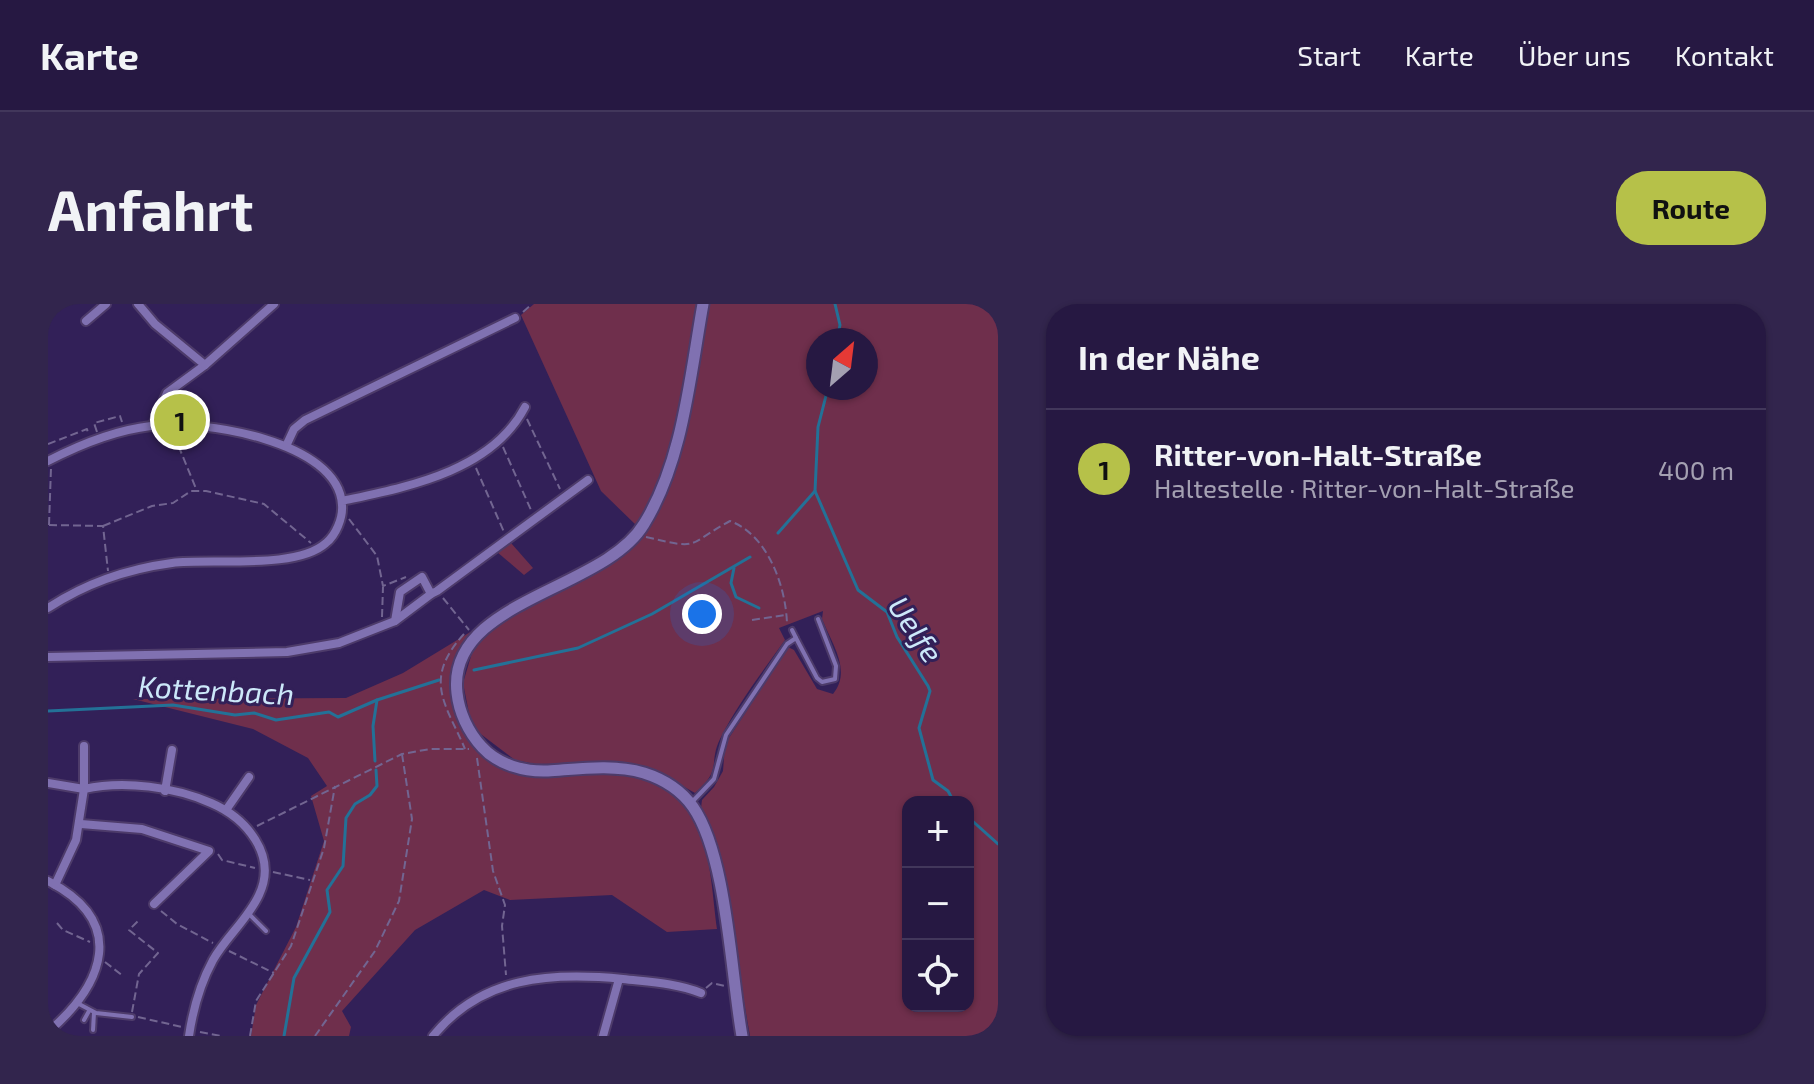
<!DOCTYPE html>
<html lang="de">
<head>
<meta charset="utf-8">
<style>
  :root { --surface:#261842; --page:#32254d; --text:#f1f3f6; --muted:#a4a0b2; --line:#42375b; --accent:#b6c149 }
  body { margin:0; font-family:"Exo 2",sans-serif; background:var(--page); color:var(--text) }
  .controls { position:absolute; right:24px; bottom:24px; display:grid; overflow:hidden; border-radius:16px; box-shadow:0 2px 6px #0004 }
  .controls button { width:72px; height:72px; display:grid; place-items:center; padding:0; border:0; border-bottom:2px solid var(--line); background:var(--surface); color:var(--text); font:40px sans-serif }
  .compass { position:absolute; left:758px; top:24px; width:72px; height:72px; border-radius:50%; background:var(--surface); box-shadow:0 2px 6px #0004; rotate:28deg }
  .you { position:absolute; left:654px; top:310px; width:28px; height:28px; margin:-20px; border:6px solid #fff; border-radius:50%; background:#1a73e8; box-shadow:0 0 0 12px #1a73e833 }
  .badge { display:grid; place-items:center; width:52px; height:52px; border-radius:50%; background:var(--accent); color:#111; font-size:26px; font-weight:700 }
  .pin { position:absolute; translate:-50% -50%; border:4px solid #fff; box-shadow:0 2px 8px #0006 }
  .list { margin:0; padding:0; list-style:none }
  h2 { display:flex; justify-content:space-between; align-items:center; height:104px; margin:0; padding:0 32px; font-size:34px }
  h2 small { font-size:26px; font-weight:400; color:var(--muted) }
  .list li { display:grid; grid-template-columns:52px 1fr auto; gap:24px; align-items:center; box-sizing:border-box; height:120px; padding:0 32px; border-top:2px solid var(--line) }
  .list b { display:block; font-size:30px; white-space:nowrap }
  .list p { margin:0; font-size:26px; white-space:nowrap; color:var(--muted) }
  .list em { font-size:26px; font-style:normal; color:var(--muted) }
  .icon { flex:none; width:44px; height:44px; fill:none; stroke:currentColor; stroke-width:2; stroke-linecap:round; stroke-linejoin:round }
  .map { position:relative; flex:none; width:950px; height:732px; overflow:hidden; border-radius:32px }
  header { display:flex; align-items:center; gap:48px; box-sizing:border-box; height:112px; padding:0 40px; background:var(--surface); border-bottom:2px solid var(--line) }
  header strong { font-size:38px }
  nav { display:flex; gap:44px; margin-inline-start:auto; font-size:28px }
  .intro { display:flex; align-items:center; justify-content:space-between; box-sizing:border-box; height:192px; padding:0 48px }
  h1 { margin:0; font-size:56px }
  .button { padding:20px 36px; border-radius:32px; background:var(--accent); color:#111; font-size:28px; font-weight:700 }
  main { display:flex; gap:48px; padding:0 48px }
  aside { flex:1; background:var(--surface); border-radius:32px; box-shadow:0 2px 6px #0004 }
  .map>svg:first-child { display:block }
</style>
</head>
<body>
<header>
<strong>Karte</strong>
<nav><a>Start</a><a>Karte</a><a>Über uns</a><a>Kontakt</a></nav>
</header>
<div class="intro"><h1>Anfahrt</h1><a class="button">Route</a></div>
<main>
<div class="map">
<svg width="950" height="732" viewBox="0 0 950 732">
  <rect width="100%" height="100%" fill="#322058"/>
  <g fill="#6f2f4c" fill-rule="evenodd">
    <path d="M 486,0 L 651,0 L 621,151 L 615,172 L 590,223 L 553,187 L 473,11 Z"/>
    <path d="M 658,0 L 950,0 L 950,727 L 930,732 L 702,732 L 668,539 L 653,504 L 654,496 L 666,483 L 675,467 L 677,440 L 740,343 L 746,346 L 769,385 L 785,390 C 804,367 784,340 774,315 L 775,307 L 731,324 L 737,336 C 715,367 689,401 672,435 C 660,460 675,465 647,489 L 608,467 L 583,459 L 487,460 L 467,456 L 430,428 L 422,414 L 415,379 L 426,342 L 452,317 L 555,262 L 615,192 ZM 770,36 L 818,36 L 818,84 L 770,84 ZM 860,498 L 920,498 L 920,702 L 860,702 Z"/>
    <path d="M 463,239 L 485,264 L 476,271 L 449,248 Z"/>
    <path d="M 424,327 C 390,382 415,406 443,455 C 469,459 496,467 522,469 C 580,473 625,464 652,528 C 663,553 665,597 669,625 L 619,628 L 564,591 L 462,596 L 436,586 L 367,626 L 294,707 L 303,723 L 301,732 L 203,732 L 208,701 L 248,623 L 276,537 L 263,492 L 279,482 L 260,454 L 205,425 L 85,395 L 298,394 L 355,369 Z"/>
  </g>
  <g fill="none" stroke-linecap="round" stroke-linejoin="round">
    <g stroke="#237197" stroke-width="3">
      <path d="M 787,0 L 792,21 L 789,36"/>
      <path d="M 780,84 L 770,123 L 767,187 L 810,286 L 839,308 L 849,333 L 880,382 L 882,387 L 871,424 L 885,476 L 900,487 L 906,498"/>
      <path d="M 730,229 L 767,187"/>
      <path d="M 686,264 L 683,279 L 688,293 L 711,304"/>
      <path d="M 426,366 L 530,344 L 604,310 L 702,253"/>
      <path d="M 0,407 L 125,401 L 187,411 L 206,409 L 228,416 L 281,408 L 290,413 L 329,396"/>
      <path d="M 327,457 L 325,422 L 329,396 L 391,376"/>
      <path d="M 920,513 L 950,540"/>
      <path d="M 236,732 L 246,674 L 282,608 L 279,586 L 295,562 L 298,514 L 307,500 L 322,491 L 329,482 L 328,466"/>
    </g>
    <g stroke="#4d3b6a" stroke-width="8">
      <g id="service">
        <path d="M 744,326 L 748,334"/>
        <path d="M 644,498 L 666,475 L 678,431 L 739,340 L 748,334 L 769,374 L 774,378 L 787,375 L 788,362 L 770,315"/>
        <path d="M 201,610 L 218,627"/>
        <path d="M 31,700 L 48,709 L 84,713"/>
        <path d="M 36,716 L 41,707"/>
        <path d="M 45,726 L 46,709"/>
      </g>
    </g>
    <g stroke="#4d3b6a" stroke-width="12">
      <g id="minor">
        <path d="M 90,0 L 107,20 L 157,61 L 119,89 L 105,121"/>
        <path d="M 38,17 L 58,0"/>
        <path d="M 157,61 L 226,0"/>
        <path d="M 239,140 L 246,125 L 257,116 L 467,14"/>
        <path d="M 0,157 C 31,141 68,126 103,122 C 153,115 291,137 294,201 C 295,214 288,231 278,239 C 248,266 164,254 124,259 C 79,265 38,279 0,304"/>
        <path d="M 294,197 C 358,183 443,168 477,103"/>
        <path d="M 347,317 L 383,290"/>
        <path d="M 0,353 L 239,348 L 291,339 L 347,317 L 352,288 L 374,273 L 383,290 L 389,287 L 540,176"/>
        <path d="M 0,479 L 36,485 L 36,442"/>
        <path d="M 117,487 L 124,446"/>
        <path d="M 178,506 L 201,473"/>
        <path d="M 33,520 L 94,525 L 161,547 L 106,600"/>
        <path d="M 0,577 C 80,618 56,680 0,728"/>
        <path d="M 7,581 L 28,536 L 36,485 C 76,476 127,483 163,499 C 198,514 230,551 211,591 C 200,615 178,633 165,656 C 152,680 145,705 141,732"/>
        <path d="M 385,732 C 434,672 502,668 575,675 C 601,678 628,679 653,689"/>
        <path d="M 555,732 L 571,675"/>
        <path d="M 942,732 L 950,730"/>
      </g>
    </g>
    <g stroke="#4d3b6a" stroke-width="15">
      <path id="secondary" d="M 655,0 C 642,72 635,157 596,220 C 556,287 398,296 409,389 C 411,408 420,428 434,443 C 450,461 477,468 500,467 C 531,465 565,460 596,469 C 615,475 633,486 645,503 C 679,552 683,671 694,732"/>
    </g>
    <g stroke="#726591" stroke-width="2" stroke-dasharray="8 4" stroke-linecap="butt">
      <path d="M 475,8 L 484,0"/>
      <path d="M 479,115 L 512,185"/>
      <path d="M 49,128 L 46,119 L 72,112 L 74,118"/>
      <path d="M 126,131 L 149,187"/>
      <path d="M 0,140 L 39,125 L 40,129"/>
      <path d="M 455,143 L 483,206"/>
      <path d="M 428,164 L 456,228"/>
      <path d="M 301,215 L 329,252 L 335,282 L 358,273"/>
      <path d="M 1,221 L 55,222 L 60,267"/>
      <path d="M 1,221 L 3,164"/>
      <path d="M 55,222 L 104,202 L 125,199 L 143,187 L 158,187 L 216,200 L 263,239"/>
      <path d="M 598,233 C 654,246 636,242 682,217 C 720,231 738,283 739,320"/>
      <path d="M 395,294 L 421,326"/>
      <path d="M 334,313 L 335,283"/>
      <path d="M 704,316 L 738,311"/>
      <path d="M 416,330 C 374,376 398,400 417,445"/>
      <path d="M 429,454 L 445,567 L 457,601 L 454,622 L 458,671"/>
      <path d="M 209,522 L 354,450 L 382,445 L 421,445"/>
      <path d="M 170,550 L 174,556 L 207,564"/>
      <path d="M 225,568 L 262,576"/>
      <path d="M 113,607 L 129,620 L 165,639"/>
      <path d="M 9,619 L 15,626 L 42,638"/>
      <path d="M 181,647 L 226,669"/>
      <path d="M 57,658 L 75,672"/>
      <path d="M 658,684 L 664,679 L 677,682"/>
      <path d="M 84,708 L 91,670 L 110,649 L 81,626 L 90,617"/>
      <path d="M 90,713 L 134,723"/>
      <path d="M 152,728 L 173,732"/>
      <path d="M 202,732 L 208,697 L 243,642 L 276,544 L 287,482"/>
      <path d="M 267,732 L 327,647 L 351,597 L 364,515 L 354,450"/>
    </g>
    <use href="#service" stroke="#8071b1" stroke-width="4"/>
    <use href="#minor" stroke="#8071b1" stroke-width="8"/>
    <use href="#secondary" stroke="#8071b1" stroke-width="11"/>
  </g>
  <g text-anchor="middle" stroke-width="6" stroke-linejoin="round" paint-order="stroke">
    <g font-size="30" font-style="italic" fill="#cce8f9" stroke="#322058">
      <text transform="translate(867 326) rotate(56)" y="10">Uelfe</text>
      <text transform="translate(168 387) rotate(3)" y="10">Kottenbach</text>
    </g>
  </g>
</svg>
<div class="controls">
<button>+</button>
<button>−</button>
<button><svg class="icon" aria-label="locate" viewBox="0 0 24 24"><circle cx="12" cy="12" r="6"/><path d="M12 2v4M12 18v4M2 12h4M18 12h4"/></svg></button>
</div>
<svg class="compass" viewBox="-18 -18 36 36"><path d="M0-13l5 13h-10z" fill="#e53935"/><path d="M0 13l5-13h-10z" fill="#a4a0b2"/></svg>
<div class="you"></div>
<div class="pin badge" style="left:132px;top:116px">1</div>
</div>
<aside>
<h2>In der Nähe<small></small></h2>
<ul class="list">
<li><span class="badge">1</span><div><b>Ritter-von-Halt-Straße</b><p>Haltestelle · Ritter-von-Halt-Straße</p></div><em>400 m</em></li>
</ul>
</aside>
</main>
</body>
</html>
